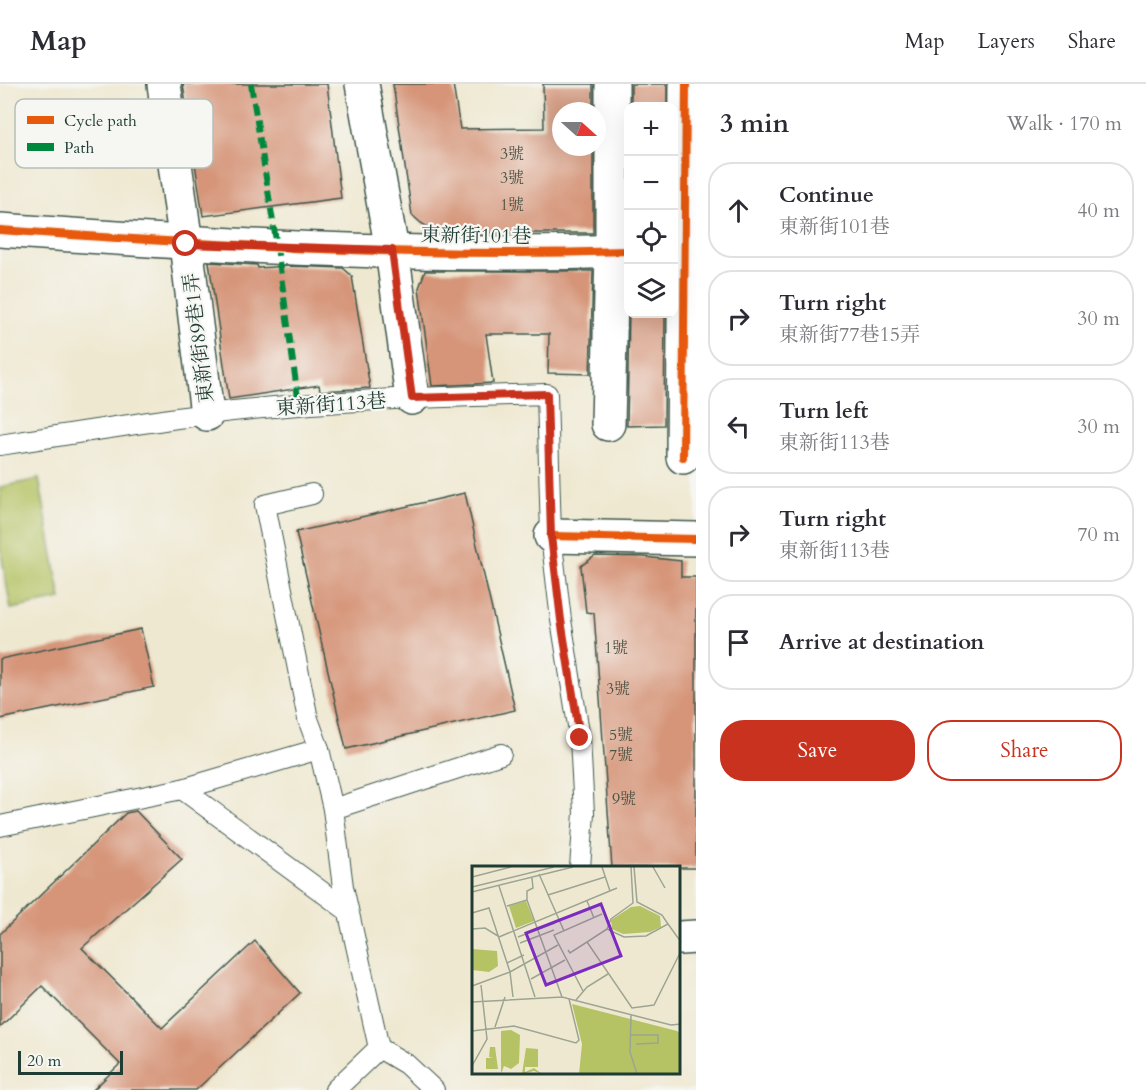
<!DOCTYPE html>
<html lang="en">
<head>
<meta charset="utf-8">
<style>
  :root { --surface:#fff; --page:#f2f2f3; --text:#2b2b33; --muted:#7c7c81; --line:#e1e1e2; --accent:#c8321e }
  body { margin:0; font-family:Cardo,"Noto Serif TC",serif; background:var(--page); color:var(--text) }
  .controls { position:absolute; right:18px; top:18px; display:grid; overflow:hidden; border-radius:12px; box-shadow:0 6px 24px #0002 }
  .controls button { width:54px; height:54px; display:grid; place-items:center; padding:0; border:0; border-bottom:2px solid var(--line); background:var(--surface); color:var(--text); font:30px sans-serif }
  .compass { position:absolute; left:552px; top:18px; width:54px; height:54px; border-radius:50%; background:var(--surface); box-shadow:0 6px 24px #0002; rotate:111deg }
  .scale { position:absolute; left:18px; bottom:15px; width:105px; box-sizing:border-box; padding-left:6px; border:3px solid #1f3d34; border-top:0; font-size:16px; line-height:21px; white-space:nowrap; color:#1f3d34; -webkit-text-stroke:4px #f6f6f2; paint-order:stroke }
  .stop { position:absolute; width:18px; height:18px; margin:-14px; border:4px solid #c8321e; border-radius:50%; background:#fff }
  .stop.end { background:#c8321e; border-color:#fff; box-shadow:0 2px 6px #0008 }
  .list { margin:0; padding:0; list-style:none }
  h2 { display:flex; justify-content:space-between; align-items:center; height:78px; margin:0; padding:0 24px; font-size:26px }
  h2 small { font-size:20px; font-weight:400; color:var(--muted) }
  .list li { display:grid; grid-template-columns:39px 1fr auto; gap:18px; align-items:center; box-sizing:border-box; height:96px; margin:0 12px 12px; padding:0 12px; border:2px solid var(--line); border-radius:24px }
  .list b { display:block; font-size:22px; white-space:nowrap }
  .list p { margin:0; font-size:20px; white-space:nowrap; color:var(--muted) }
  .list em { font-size:20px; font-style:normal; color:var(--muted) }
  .actions { display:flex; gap:12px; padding:18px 24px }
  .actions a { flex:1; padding:14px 0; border:2px solid var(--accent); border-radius:24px; text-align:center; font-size:21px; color:var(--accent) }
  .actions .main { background:var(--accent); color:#fff }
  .icon { flex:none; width:33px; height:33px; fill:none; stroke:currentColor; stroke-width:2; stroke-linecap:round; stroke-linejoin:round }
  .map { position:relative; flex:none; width:696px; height:1006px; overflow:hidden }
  header { display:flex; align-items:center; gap:36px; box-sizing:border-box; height:84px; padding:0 30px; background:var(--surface); border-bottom:2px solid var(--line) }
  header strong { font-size:28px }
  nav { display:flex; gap:33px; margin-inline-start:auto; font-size:21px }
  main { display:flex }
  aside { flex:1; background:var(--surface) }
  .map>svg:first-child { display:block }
</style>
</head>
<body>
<header>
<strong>Map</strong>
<nav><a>Map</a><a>Layers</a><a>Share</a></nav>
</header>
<main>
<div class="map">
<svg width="696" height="1006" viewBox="0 0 696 1006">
  <rect width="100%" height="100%" fill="#f6f6f2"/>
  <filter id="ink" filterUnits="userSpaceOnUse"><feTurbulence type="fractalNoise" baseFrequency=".0167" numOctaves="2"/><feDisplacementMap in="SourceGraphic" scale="12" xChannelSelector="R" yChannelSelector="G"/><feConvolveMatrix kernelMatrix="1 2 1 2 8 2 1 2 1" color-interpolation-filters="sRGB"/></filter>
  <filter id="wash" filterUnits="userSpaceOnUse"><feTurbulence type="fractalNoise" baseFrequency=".008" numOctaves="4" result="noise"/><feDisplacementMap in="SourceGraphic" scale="24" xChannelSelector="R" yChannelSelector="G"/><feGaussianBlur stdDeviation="1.35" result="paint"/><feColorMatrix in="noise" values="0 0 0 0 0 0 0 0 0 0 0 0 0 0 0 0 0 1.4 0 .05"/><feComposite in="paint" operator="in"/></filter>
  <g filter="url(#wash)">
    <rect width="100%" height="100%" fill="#efe8d0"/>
    <path fill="#b5c365" stroke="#6a804c" stroke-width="1.5" d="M 39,395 L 61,515 L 11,525 L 0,464 L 0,403 Z"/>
    <g id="blocks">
      <g fill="#d69579">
        <path d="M 183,0 L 327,0 L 341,114 L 203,132 Z"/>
        <path d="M 393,0 L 453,0 L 460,45 L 544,44 L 543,0 L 593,0 L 593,27 L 561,27 L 561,63 L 593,63 L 593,149 L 437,149 L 421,139 L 412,131 Z"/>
        <rect x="631" y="0" width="36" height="22"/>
        <path d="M 209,178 L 257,181 L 258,184 L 289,182 L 343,184 L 352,192 L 370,304 L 320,307 L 319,301 L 229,315 Z"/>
        <path d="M 425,187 L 593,187 L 590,290 L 548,289 L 549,250 L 486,250 L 493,299 L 432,302 L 419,204 Z"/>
        <path d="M 629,230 L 665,230 L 664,341 L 627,342 Z"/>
        <path d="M 465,409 L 515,626 L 346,665 L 296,448 Z"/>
        <path d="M 595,472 L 644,473 L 681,477 L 681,493 L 696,493 L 696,784 L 612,784 L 594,529 L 586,528 L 581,482 Z"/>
        <path d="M 141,545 L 154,603 L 0,635 L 0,575 Z"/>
        <path d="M 136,727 L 182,775 L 82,864 L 162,944 L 255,857 L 300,909 L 196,1006 L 93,1006 L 120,980 L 42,902 L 0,943 L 0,850 L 126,729 Z"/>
      </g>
    </g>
  </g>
  <g filter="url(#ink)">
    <use href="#blocks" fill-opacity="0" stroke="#3e574b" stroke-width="1.5"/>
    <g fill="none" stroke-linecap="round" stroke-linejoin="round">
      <g stroke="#3e574b" stroke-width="22">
        <g id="service">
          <path d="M 0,361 C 69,350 138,339 207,330 C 320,316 434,313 547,310 L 551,452 L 561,536 L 580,654 L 584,729 L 580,784"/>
          <path d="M 312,410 L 265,421 L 308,635 L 319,665"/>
          <path d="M 182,705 L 348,827"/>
          <path d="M 333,725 L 501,670"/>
          <path d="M 0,742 L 182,705 L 319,665 L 333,725 L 343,803 L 379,964"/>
          <path d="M 335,1006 L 379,964 L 406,980 L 434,1006"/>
        </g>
      </g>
      <g stroke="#3e574b" stroke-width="36">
        <g id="minor">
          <path d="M 164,0 L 186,160 L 207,330"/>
          <path d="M 362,0 L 392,166 L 412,314"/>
          <path d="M 0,146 C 209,161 419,174 628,167"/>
          <path d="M 608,340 L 612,167 L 612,0"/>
          <path d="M 683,373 L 686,0"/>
          <path d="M 551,452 L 696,455"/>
          <path d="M 680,854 L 696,853"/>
        </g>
      </g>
      <use href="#service" stroke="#fff" stroke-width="20"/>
      <use href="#minor" stroke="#fff" stroke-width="33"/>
      <path stroke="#00873e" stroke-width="6" stroke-dasharray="12 6" stroke-linecap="butt" d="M 251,0 L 277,163 L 299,321"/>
      <g stroke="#f6f6f2" stroke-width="11">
        <g id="cycleway">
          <path d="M 0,146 C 209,161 419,174 628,167"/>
          <path d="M 683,373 L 686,0"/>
          <path d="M 551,452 L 696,455"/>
        </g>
      </g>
      <use href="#cycleway" stroke="#e8590c" stroke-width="8"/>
    </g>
  </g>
  <g fill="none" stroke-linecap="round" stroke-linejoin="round" filter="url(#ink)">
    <path stroke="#c8321e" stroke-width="8" d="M 186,160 L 392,166 L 412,314 L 547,310 L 551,452 L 561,536 L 580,654"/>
  </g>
  <g text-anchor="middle" stroke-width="4.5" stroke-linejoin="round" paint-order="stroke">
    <g font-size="16" fill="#4d5345">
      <text x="512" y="75">3號</text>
      <text x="512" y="99">3號</text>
      <text x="512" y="126">1號</text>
      <text x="616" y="569">1號</text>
      <text x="618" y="610">3號</text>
      <text x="621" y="656">5號</text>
      <text x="621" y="676">7號</text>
      <text x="624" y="720">9號</text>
    </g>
    <g font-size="20" fill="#1f3d34" stroke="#f6f6f2">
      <text transform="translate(476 151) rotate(1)" y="7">東新街101巷</text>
      <text transform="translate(198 254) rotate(-97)" y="7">東新街89巷1弄</text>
      <text transform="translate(331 320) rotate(-4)" y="7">東新街113巷</text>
    </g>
  </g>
  <g transform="translate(472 782)">
    <rect width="208" height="208" fill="#efe8d0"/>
    <path d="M 54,35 L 62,55 L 44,62 L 37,40 ZM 168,40 L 188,50 L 189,61 L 178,66 L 151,68 L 140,63 L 139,54 L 159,41 ZM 0,83 L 25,85 L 26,100 L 17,106 L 0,104 ZM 100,138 L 205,165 L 208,167 L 208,208 L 107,208 L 110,178 ZM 39,164 L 48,169 L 47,197 L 39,203 L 32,200 L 29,208 L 29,165 ZM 18,181 L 23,181 L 26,203 L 14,203 L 14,192 L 21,192 L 17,191 ZM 54,182 L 66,183 L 66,201 L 53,201 L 53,206 L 62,202 L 70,208 L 62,205 L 50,208 Z" fill="#b5c365"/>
    <path fill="none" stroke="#9ca492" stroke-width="1.5" d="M 130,1 L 138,25M 159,1 L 161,37 L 139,53 L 135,63 L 152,71 L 174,70 L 196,58 L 190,49 L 165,36 L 162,1M 181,1 L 193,22M 67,8 L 92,65M 0,11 L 39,1M 60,12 L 61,22 L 55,25 L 55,34 L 90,131M 27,20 L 63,131M 0,21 L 82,1M 0,26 L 101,1M 76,29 L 133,11M 115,35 L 122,52M 35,40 L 55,34M 0,47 L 17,42 L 38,106 L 41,131M 196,58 L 209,76M 0,63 L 13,62 L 26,70M 135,63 L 115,76 L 160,142 L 182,139 L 209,85M 27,71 L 145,22M 46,71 L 83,57M 48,77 L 82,64M 96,84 L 98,87 L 115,76M 35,97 L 52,89M 59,113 L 93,94M 0,120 L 38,106 L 86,79M 111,125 L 82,69 L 130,48M 104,134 L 115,121 L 136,108M 0,136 L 90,131 L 199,159 L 209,158M 159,149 L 158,186 L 165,208M 23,161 L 33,131M 0,165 L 42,160 L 104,177 L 107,174 L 97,133M 159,169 L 186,169 L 186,177 L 164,178M 0,200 L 15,173 L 9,119"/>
    <path fill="#7b2cbf" fill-opacity="0.15" stroke="#7b2cbf" stroke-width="3" d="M 129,38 L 149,90 L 74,119 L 54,67 Z"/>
    <rect width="208" height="208" fill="none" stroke="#1f3d34" stroke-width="3"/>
  </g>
  <rect x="15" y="15" width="198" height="69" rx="9" fill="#f6f6f2" stroke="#b6beb9" stroke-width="1.5"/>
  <rect x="27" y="32" width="27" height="8" fill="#e8590c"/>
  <rect x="27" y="59" width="27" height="8" fill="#00873e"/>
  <g font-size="16" fill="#1f3d34">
    <text x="64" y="42">Cycle path</text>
    <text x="64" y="69">Path</text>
  </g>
</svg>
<div class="controls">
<button>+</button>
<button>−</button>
<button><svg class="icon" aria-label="locate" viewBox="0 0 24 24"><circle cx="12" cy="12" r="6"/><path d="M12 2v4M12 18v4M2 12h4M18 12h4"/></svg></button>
<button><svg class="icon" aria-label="layers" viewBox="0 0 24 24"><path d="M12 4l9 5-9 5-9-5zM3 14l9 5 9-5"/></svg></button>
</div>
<svg class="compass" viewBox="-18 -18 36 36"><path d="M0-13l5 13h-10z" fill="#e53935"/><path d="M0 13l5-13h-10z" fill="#7c7c81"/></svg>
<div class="scale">20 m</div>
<div class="stop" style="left:186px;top:160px"></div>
<div class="stop end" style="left:580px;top:654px"></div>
</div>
<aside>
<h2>3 min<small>Walk · 170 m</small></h2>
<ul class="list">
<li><svg class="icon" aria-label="ahead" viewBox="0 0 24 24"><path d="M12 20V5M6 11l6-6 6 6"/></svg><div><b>Continue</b><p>東新街101巷</p></div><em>40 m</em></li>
<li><svg class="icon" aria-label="right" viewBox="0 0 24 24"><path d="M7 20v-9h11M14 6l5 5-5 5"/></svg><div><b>Turn right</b><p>東新街77巷15弄</p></div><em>30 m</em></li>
<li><svg class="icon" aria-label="left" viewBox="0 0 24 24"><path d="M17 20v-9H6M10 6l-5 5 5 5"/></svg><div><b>Turn left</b><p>東新街113巷</p></div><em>30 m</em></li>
<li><svg class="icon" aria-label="right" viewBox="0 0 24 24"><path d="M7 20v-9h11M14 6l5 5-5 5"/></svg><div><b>Turn right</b><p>東新街113巷</p></div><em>70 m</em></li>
<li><svg class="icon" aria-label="arrive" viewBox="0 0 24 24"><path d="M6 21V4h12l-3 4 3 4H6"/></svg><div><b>Arrive at destination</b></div></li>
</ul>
<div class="actions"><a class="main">Save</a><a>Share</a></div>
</aside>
</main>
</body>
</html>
